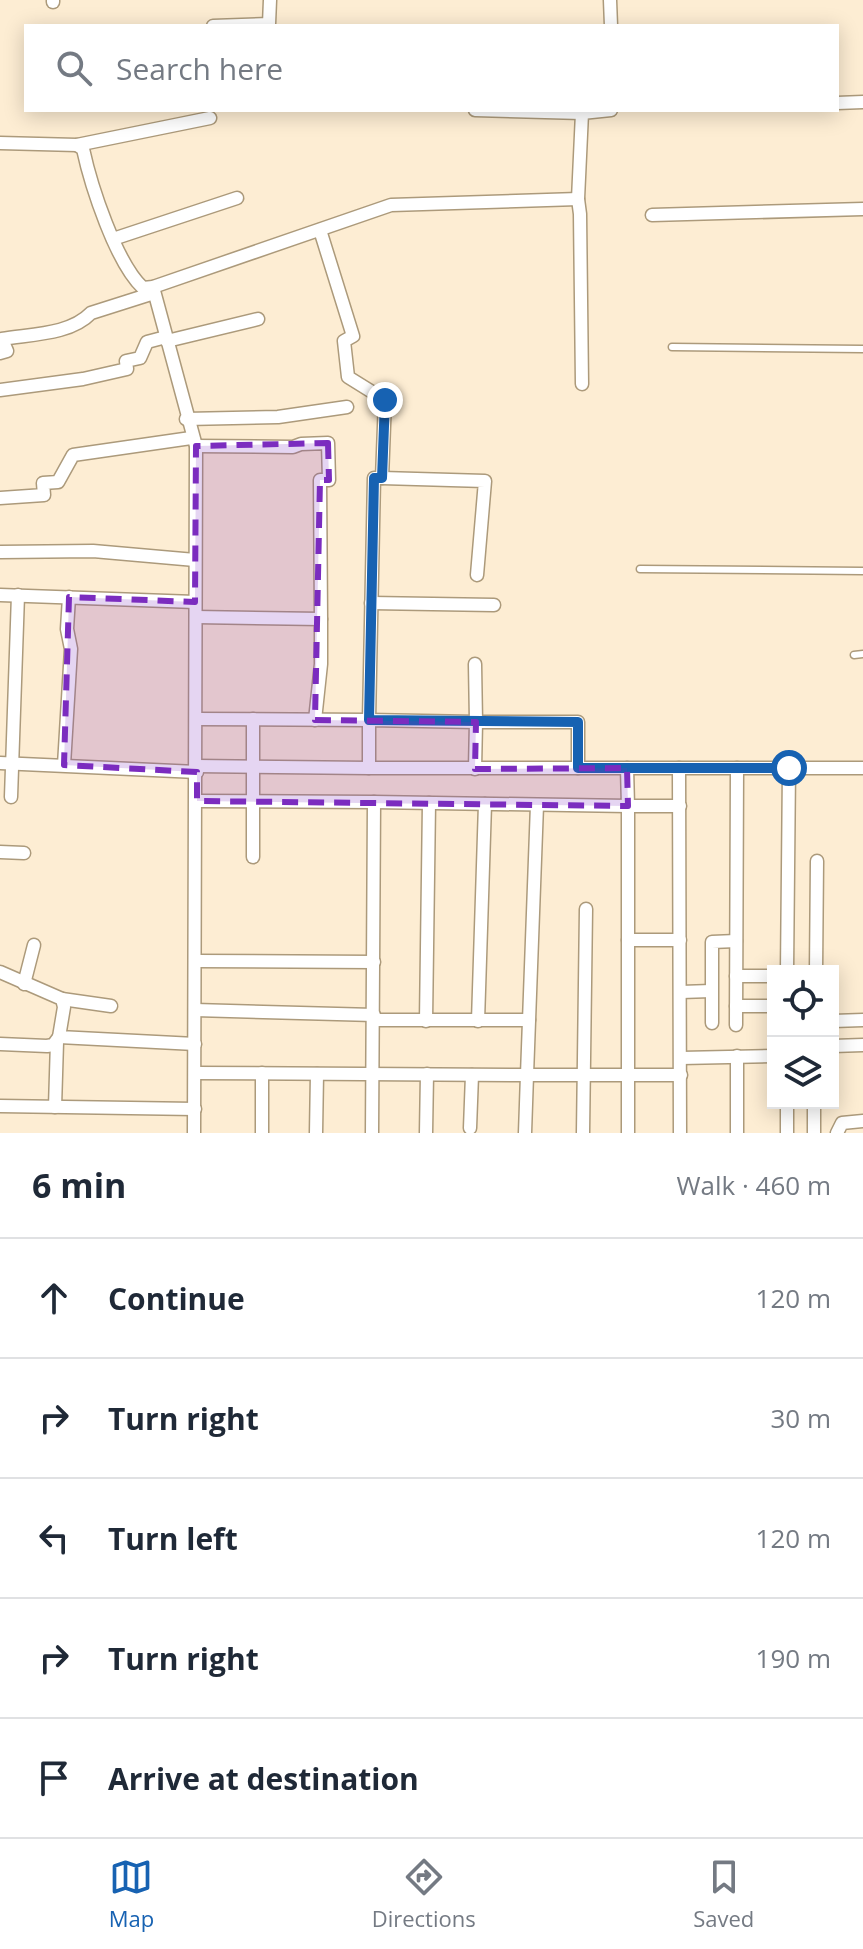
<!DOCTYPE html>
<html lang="en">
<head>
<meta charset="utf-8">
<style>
  :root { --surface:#fff; --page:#f6f6f7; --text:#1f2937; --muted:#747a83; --line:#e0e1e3; --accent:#1762b2 }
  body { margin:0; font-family:"Open Sans",sans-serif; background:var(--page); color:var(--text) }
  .controls { position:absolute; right:24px; bottom:24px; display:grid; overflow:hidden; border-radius:0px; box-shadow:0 4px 20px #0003 }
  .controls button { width:72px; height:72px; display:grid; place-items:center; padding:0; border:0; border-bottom:2px solid var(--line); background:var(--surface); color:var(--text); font:40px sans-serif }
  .stop { position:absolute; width:24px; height:24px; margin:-18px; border:6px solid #1762b2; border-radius:50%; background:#fff }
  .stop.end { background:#1762b2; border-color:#fff; box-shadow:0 2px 8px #0008 }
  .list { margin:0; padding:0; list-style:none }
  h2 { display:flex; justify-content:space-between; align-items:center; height:104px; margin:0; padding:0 32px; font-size:34px }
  h2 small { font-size:26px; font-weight:400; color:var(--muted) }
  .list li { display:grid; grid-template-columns:52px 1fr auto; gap:24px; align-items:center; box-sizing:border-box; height:120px; padding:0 32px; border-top:2px solid var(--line) }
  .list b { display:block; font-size:30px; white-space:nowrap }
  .list em { font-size:26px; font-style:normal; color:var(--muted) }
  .icon { flex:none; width:44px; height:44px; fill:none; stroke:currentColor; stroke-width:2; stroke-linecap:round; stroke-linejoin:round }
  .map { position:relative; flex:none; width:863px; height:1133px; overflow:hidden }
  .search { position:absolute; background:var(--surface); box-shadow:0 4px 20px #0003; left:24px; right:24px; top:24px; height:88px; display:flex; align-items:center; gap:20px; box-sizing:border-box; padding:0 28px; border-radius:0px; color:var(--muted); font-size:30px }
  .sheet { height:704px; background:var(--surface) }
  nav { display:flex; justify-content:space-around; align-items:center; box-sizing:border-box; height:112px; border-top:2px solid var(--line); background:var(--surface); font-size:22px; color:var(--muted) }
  nav a { display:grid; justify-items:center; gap:4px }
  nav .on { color:var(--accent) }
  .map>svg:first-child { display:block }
</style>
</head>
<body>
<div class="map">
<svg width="863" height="1133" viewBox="0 0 863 1133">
  <rect width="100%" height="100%" fill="#fdedd3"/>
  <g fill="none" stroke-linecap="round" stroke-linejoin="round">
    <g stroke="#ac9a7b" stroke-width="9">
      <g id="lane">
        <path d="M 672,347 L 863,349"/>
        <path d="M 640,569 L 863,571"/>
        <path d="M 854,655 L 863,654"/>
      </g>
    </g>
    <g stroke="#ac9a7b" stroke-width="15">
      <g id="street">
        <path d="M 53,0 L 53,2"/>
        <path d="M 610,0 L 611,26"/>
        <path d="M 213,26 L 269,24 L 270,0"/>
        <path d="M 837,103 L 863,102"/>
        <path d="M 475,110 L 582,113"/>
        <path d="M 0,143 L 77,145 L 210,118"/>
        <path d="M 77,145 L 83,149 C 91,186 116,263 143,288 L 153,287 L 391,205 L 578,199"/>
        <path d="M 652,215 L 863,209"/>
        <path d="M 113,239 L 237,198"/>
        <path d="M 153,287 L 196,446 L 194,1133"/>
        <path d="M 167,341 L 258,319"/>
        <path d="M 0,353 L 7,351 L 2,339 C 30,334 70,335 91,313 L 154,293"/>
        <path d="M 582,384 L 580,214 L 578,199 L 582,113 L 611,110"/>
        <path d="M 0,390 L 83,379 L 127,369 L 126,361 L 140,358 L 147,342 L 166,337"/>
        <path d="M 186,419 L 278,417 L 347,407"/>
        <path d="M 196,446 L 293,447 L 301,444 L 328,443 L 329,480 L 320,480 L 321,619"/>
        <path d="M 382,478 L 485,481 L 477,575"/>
        <path d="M 0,498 L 44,495 L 43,483 L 58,482 L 73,455 L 191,438"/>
        <path d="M 0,552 L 93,551 L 195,560"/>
        <path d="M 0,595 L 195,602"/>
        <path d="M 371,603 L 494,605"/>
        <path d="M 196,617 L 321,619 L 321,664 L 315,720"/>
        <path d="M 475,664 L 476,722 L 578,722 L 578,768"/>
        <path d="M 196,719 L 369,720 L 374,478 L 382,478 L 385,400 L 348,377 L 344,341 L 353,336 L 320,230"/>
        <path d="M 0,763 L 197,772"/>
        <path d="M 64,765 L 71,649 L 67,629 L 69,597"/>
        <path d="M 197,766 L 369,768 L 369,720 L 476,722 L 475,769"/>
        <path d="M 369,768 L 863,768"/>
        <path d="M 679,768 L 680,1133"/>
        <path d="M 11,797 L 18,595"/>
        <path d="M 197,801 L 374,802 L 372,1133"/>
        <path d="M 374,802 L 628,806 L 627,768"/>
        <path d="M 537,805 L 527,1075 L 681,1075"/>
        <path d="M 0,852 L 24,853"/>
        <path d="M 253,857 L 253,719"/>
        <path d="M 628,940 L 680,940"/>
        <path d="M 196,961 L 374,962"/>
        <path d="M 787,971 L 789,768"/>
        <path d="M 816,971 L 817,861"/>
        <path d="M 0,972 L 62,999 L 64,1007 L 59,1037 L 195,1044"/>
        <path d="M 736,976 L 773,976"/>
        <path d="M 24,984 L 34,945"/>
        <path d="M 681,992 L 711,991"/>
        <path d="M 62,999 L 111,1006"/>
        <path d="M 736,1006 L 773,1006"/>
        <path d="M 195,1010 L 374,1015"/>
        <path d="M 374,1020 L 529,1020"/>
        <path d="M 426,1021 L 429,803"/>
        <path d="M 478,1021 L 485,804"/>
        <path d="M 833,1021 L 863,1020"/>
        <path d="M 712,1023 L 712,942 L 736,941"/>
        <path d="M 736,1025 L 737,768"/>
        <path d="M 0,1044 L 47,1046 L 53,1045 L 59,1037"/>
        <path d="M 833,1046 L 863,1045"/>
        <path d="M 681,1058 L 773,1056"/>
        <path d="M 195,1073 L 527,1075 L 525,1133"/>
        <path d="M 787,1103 L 787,1133"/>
        <path d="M 0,1106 L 195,1109"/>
        <path d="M 55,1107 L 57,1042"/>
        <path d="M 470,1128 L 472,1075"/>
        <path d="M 262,1133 L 262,1073"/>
        <path d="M 316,1133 L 317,1074"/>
        <path d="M 426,1133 L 427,1074"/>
        <path d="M 583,1133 L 586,909"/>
        <path d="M 628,1133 L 628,806 L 680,806"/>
        <path d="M 737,1133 L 737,1056"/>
        <path d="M 814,1133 L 814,1103"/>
        <path d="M 837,1133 L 842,1123 L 863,1121"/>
      </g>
    </g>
    <use href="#lane" stroke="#fff" stroke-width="6"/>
    <use href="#street" stroke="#fff" stroke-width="12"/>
  </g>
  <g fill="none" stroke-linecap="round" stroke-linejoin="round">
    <path stroke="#1762b2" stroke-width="10" d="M 385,400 L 382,478 L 374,478 L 369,720 L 578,722 L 578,768 L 789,768"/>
  </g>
  <path fill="#7b2cbf" fill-opacity="0.2" stroke="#7b2cbf" stroke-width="6" stroke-dasharray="16 10" stroke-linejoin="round" d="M 328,443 L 329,480 L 320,480 L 315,720 L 476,722 L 475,769 L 627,768 L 628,806 L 197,801 L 197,772 L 64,765 L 69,597 L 195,602 L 196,446 Z"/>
</svg>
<div class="controls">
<button><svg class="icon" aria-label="locate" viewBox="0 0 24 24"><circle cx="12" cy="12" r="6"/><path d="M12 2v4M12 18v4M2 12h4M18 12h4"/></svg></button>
<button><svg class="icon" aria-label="layers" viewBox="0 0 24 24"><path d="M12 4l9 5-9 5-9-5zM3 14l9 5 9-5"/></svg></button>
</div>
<div class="stop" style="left:789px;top:768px"></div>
<div class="stop end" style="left:385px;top:400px"></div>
<div class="search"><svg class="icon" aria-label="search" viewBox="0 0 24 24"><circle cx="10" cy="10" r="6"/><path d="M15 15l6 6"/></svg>Search here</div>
</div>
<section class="sheet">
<h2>6 min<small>Walk · 460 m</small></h2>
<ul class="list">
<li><svg class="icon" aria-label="ahead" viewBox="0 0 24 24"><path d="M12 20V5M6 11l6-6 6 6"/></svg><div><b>Continue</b></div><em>120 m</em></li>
<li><svg class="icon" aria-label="right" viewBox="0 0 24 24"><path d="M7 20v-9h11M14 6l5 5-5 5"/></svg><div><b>Turn right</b></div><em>30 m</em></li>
<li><svg class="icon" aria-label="left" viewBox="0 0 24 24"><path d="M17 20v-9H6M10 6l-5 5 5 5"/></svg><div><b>Turn left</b></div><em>120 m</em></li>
<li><svg class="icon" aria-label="right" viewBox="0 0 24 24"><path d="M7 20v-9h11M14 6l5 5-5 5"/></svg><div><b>Turn right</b></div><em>190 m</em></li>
<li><svg class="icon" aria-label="arrive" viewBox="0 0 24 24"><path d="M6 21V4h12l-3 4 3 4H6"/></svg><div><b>Arrive at destination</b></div></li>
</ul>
</section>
<nav>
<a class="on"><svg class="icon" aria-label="map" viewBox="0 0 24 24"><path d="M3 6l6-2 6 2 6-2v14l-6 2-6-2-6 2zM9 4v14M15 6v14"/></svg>Map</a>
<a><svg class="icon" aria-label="directions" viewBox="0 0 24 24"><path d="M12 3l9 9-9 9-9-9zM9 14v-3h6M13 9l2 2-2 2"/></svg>Directions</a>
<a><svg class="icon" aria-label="saved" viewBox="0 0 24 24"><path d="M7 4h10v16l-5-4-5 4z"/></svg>Saved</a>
</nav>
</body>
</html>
